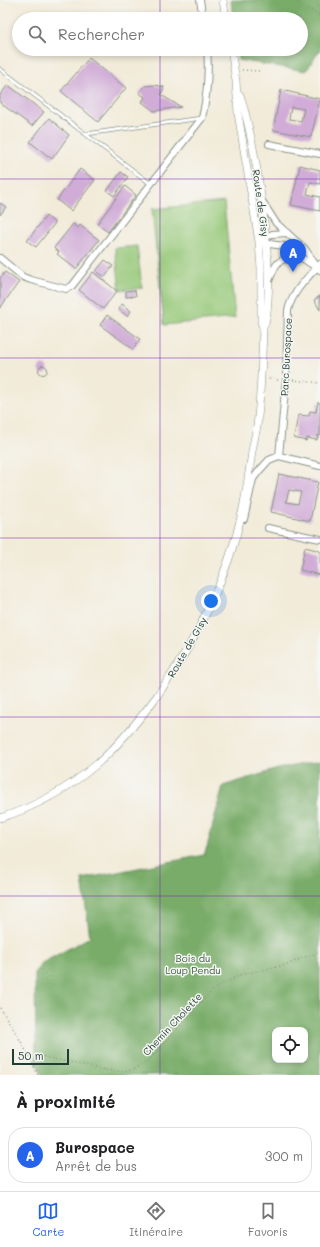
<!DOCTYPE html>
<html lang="fr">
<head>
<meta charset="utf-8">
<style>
  :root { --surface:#fff; --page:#f6f6f6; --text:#202124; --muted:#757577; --line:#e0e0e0; --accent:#2563eb }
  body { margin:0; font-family:Mali,sans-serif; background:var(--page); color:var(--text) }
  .controls { position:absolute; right:12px; bottom:12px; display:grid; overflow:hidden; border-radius:8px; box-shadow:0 2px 6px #0003 }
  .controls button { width:36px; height:36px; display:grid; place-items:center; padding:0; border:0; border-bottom:1px solid var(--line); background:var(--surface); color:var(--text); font:20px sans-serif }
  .scale { position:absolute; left:12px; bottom:10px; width:57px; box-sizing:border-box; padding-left:4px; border:2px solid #1f3d34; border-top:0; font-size:11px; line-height:14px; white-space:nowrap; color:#1f3d34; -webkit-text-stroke:3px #f6f6f2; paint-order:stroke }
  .you { position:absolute; left:211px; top:601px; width:14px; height:14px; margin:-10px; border:3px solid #fff; border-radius:50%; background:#1a73e8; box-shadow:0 0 0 6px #1a73e833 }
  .badge { display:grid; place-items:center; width:26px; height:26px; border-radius:50%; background:var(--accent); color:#fff; font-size:13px; font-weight:700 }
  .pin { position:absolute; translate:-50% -33px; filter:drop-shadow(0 1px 2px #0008) }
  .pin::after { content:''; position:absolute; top:21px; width:14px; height:12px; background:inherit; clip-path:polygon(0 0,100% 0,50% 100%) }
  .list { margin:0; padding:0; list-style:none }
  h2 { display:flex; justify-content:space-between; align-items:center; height:52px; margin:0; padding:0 16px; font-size:17px }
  h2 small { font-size:13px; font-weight:400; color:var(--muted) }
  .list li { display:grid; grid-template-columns:26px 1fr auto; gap:12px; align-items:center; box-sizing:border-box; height:56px; margin:0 8px 8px; padding:0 8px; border:1px solid var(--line); border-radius:16px }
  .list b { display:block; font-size:15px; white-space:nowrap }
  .list p { margin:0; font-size:13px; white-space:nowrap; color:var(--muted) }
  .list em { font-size:13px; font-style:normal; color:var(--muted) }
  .icon { flex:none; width:22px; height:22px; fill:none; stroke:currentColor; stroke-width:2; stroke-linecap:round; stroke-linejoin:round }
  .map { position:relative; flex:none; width:320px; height:1075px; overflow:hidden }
  .search { position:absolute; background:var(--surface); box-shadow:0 2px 6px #0003; left:12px; right:12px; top:12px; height:44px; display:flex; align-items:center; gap:10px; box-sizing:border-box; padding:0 14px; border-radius:22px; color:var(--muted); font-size:15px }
  .sheet { height:116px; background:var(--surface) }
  nav { display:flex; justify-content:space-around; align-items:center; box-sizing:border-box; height:56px; border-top:1px solid var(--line); background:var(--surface); font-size:11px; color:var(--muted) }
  nav a { display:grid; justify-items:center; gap:2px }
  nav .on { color:var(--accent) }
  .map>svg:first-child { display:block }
</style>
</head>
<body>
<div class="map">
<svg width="320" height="1075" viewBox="0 0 320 1075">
  <rect width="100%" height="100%" fill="#f6f6f2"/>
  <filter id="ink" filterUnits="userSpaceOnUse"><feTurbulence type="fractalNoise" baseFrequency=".025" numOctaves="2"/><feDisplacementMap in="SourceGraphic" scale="8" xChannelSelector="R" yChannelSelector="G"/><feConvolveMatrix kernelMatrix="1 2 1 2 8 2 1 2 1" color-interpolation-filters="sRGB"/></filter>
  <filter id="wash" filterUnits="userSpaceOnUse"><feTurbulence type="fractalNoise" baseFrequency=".012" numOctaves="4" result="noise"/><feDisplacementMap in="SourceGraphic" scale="16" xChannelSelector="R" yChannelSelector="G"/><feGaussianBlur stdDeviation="0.9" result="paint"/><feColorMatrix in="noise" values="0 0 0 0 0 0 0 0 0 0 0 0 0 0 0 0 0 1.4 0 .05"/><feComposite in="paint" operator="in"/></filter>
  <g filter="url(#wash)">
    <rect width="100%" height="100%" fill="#f2ebd9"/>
    <g fill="#95c777" stroke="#5a8256">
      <path d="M 224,202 L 235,318 L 164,325 L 152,209 Z"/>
      <path d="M 137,246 L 142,288 L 120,290 L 115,248 Z"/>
    </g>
    <g fill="#78ac68" stroke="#4c744e" fill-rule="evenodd">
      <path d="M 231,0 L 320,0 L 320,50 L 306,71 L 238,60 L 237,49 L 301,49 L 301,19 L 233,19 Z"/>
      <path d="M 320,761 L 320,1075 L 42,1075 L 36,1060 L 35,972 L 42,963 L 90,937 L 82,879 L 204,855 L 207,847 L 223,786 L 278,769 ZM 275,1030 L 305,1030 L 305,1060 L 275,1060 Z"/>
    </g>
    <g id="blocks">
      <g fill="#d0acd7" fill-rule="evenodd">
        <path d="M 89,58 L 126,88 L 98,122 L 61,91 Z"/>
        <path d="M 8,85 L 44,112 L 32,126 L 0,103 L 0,95 Z"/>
        <path d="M 155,85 L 164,87 L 161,95 L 181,107 L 154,111 L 142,102 L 145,97 L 139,93 L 145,86 Z"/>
        <path d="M 281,90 L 320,99 L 311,137 L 273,130 ZM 291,107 L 304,109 L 301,121 L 289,119 Z"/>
        <path d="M 49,118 L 69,135 L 52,159 L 30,142 Z"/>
        <path d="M 300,165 L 320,170 L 320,184 L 310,182 L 307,194 L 320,197 L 320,211 L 291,205 Z"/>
        <path d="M 80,169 L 95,180 L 71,211 L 57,200 Z"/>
        <path d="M 121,172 L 128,177 L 114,196 L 107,191 Z"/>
        <path d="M 125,186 L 136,195 L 108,232 L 97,224 Z"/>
        <path d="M 0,203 L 6,207 L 0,215 Z"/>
        <path d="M 46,216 L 55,223 L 36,247 L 27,241 Z"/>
        <path d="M 73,224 L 78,228 L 80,225 L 99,240 L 76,269 L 57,254 L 59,252 L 54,248 Z"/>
        <path d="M 105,260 L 113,266 L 105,277 L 96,271 Z"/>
        <path d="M 5,272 L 19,282 L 0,308 L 0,278 Z"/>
        <path d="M 93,272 L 117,291 L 103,309 L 79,290 Z"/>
        <path d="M 135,290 L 136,296 L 126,297 L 126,291 Z"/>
        <path d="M 320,296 L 320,310 L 314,300 Z"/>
        <path d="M 122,304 L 131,311 L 127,316 L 118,309 Z"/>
        <path d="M 107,315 L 140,339 L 133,349 L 100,325 Z"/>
        <circle cx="43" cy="370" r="4.5"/>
        <path d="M 318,402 L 320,403 L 320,436 L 318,435 L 317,440 L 307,438 L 306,441 L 294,438 L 298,415 L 309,416 L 310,411 L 316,412 Z"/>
        <path d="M 279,474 L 318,482 L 310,521 L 271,512 ZM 289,490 L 301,492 L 298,504 L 286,502 Z"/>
        <path d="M 305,547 L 320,551 L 320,575 L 300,570 Z"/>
      </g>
    </g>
  </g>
  <g filter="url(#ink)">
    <use href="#blocks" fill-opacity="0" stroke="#889486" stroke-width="1"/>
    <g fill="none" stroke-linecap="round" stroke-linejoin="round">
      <g stroke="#889486" stroke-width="4.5">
        <g id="service">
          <path d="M 0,69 L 151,184"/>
          <path d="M 86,134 L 202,118"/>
        </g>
      </g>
      <g stroke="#889486" stroke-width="8">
        <g id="minor">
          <path d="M 200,0 L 203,19"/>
          <path d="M 269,144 L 320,154"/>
          <path d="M 262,201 L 276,223 L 305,249 L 317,267"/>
          <path d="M 263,239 L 272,234 L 287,233"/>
          <path d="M 262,243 L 284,246 L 320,270"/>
          <path d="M 0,258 L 23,277 L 31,280 L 66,289 L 72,286 L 202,118 C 207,98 209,69 207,49"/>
          <path d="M 269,281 C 277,261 276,261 298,255"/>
          <path d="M 279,456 L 286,380 L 288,310 C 293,291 307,278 320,264"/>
          <path d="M 244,519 L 253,479 L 259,471 L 269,460 L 279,456 L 320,466"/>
          <path d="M 268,528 L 320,539"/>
        </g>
      </g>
      <g stroke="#889486" stroke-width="8">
        <g id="tertiary">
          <path d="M 223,0 L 226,19"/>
          <path d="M 240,95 C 252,133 258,172 263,212 C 266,241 270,270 268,300 C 267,309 268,319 263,327"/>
          <path d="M 0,818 C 35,807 69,788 97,764 C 120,744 139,720 157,696 C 196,641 227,579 242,513 C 246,495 248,477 251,459 C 252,448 255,437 257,426 C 261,393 262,360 263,327 L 261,322 L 261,268 L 259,242 L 238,113 L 236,81 L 231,49"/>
        </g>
      </g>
      <g stroke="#889486" stroke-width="1.5" stroke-dasharray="1 3" stroke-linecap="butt">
        <path d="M 294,0 L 320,16"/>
        <path d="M 242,70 L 261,71"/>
        <path d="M 269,379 L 279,380"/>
        <path d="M 293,380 L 320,383"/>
        <path d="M 0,1008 C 14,1029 28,1052 38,1075"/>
        <path d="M 34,1066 L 37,1057 L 40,1056 L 105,1070 L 124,1072 L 132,1070 L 146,1062 L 152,1057 L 199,1004 L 213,990 L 223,984 L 240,975 L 286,965 L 305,957 L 320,952"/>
      </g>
      <use href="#service" stroke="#fff" stroke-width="3"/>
      <use href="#minor" stroke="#fff" stroke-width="6"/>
      <use href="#tertiary" stroke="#fff" stroke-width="7"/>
    </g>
  </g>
  <path fill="none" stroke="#7b2cbf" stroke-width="1" stroke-opacity="0.55" d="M 160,0 L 160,19M 160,49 L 160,1075M 0,179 L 320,179M 0,358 L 320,358M 0,538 L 320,538M 0,717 L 320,717M 0,896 L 320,896"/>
  <g text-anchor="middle" stroke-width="3" stroke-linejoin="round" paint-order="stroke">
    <g font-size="10" fill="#1f3d34" stroke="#f6f6f2">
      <text transform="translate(261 203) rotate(82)" y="4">Route de Gisy</text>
      <text transform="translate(286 357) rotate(-87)" y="4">Parc Burospace</text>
      <text transform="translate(187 647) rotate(-60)" y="4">Route de Gisy</text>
      <text transform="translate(172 1024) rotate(-47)" y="4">Chemin Cholette</text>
    </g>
    <g font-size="10" fill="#3c6045" stroke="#f6f6f2">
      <text x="193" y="962">Bois du<tspan x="193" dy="12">Loup Pendu</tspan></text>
    </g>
  </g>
</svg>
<div class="controls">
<button><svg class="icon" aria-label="locate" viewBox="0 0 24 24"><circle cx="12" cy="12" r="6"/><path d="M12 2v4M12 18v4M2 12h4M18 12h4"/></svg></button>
</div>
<div class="scale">50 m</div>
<div class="you"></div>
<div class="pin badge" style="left:293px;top:272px">A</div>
<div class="search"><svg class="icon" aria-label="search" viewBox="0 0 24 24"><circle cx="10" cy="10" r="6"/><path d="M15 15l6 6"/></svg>Rechercher</div>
</div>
<section class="sheet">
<h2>À proximité<small></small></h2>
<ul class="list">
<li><span class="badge">A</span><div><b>Burospace</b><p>Arrêt de bus</p></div><em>300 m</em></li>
</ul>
</section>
<nav>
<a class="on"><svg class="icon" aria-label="map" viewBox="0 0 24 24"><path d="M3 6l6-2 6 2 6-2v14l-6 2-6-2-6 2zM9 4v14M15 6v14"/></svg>Carte</a>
<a><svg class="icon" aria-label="directions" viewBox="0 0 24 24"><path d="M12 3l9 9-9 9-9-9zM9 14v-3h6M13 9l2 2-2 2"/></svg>Itinéraire</a>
<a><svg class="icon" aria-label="saved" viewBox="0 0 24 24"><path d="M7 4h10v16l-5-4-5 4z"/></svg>Favoris</a>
</nav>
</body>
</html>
